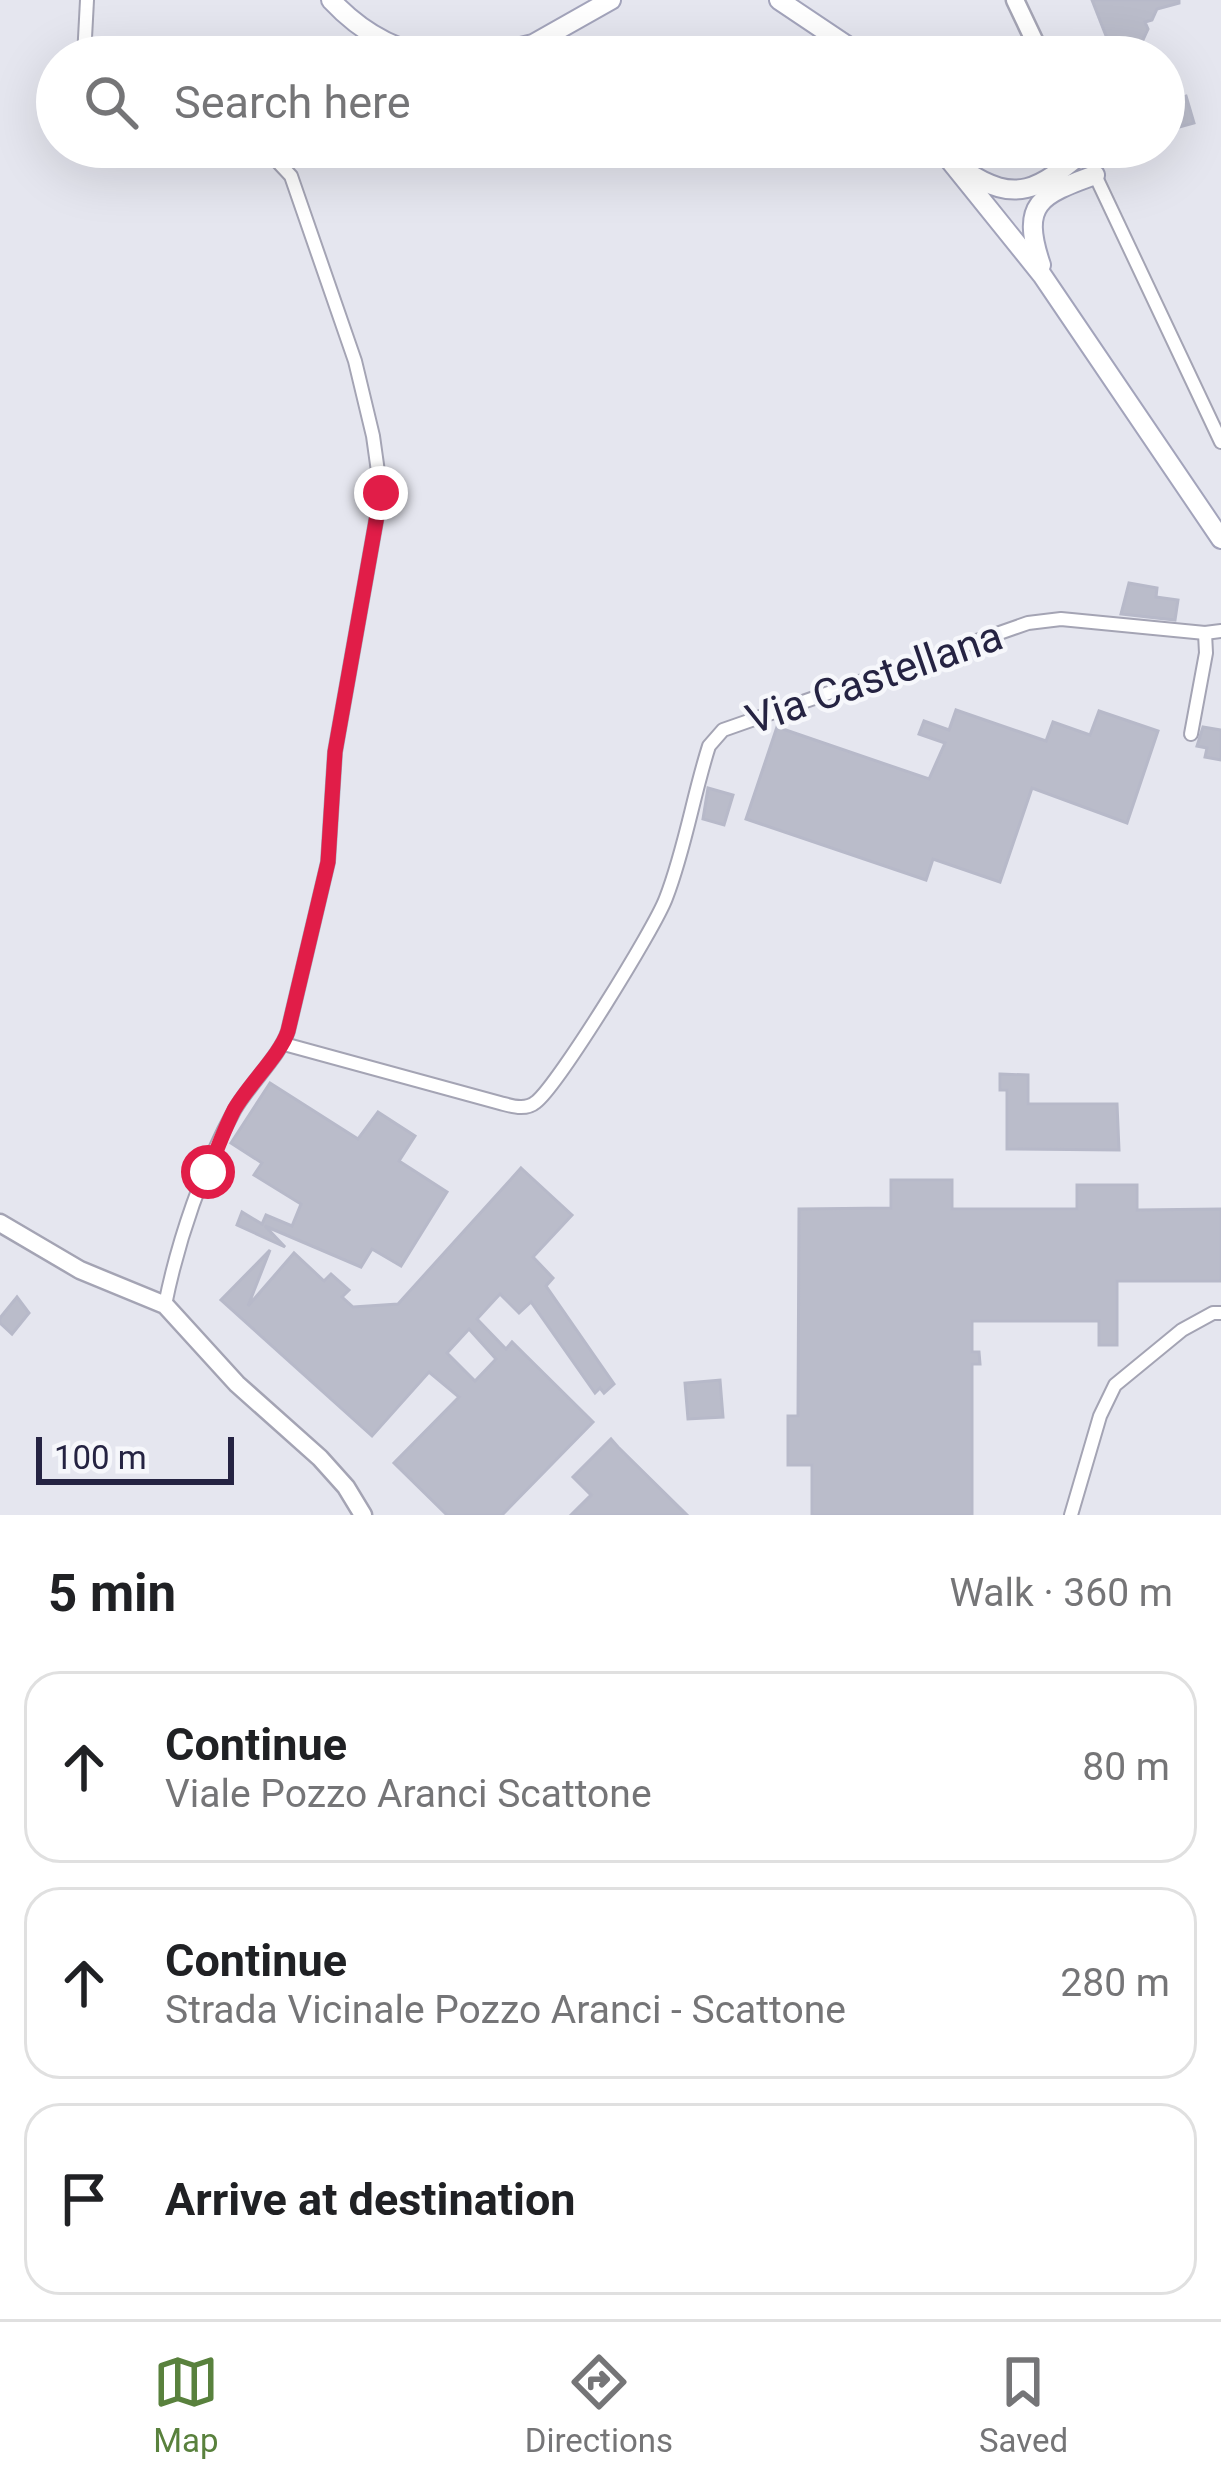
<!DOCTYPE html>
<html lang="en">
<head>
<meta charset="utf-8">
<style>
  :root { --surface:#fff; --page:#f6f6f6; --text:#202124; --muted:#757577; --line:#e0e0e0; --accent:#59813d }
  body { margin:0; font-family:Roboto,sans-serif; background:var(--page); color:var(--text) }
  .scale { position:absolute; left:36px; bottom:30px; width:198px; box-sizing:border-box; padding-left:12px; border:6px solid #252342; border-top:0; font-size:33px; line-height:42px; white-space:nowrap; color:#252342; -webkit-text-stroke:9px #f6f7fb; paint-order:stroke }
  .stop { position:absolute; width:36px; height:36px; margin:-27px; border:9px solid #e11d48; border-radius:50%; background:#fff }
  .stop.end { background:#e11d48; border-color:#fff; box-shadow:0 3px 12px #0008 }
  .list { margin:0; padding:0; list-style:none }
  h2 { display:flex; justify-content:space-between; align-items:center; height:156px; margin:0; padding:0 48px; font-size:51px }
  h2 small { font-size:39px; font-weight:400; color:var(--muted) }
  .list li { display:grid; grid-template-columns:78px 1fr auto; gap:36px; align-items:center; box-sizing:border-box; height:192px; margin:0 24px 24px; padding:0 24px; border:3px solid var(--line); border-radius:36px }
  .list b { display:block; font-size:45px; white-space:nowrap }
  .list p { margin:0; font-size:39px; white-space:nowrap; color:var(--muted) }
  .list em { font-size:39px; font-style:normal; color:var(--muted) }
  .icon { flex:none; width:66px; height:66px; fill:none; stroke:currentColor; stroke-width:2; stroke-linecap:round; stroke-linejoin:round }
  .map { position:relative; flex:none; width:1221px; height:1515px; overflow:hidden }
  .search { position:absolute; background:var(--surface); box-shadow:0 12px 48px #0002; left:36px; right:36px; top:36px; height:132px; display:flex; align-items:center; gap:30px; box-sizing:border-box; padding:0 42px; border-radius:66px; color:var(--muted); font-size:45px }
  .sheet { height:804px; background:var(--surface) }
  nav { display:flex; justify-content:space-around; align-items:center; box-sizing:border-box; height:168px; border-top:3px solid var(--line); background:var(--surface); font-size:33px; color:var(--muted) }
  nav a { display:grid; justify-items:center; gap:6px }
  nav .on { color:var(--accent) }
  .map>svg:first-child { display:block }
</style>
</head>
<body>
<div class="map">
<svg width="1221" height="1515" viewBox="0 0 1221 1515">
  <rect width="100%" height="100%" fill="#e5e6ef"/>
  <g fill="#babcca" stroke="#b7b9c9" stroke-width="3" fill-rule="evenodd">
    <path d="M 1092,0 L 1179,0 L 1179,3 L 1157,9 L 1152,20 L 1145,22 L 1148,29 L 1137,53 L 1112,51 Z"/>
    <path d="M 1186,96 L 1194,123 L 1176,128 L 1168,101 Z"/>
    <path d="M 1129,583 L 1157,588 L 1156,597 L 1178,600 L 1175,620 L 1121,614 Z"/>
    <path d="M 956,710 L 1046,741 L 1053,722 L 1090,735 L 1099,711 L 1158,731 L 1127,823 L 1032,788 L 1000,882 L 933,859 L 926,880 L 746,819 L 777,727 L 929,779 L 945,743 L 919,734 L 924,721 L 949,730 Z"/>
    <path d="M 1203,727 L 1221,730 L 1221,760 L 1205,757 L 1207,748 L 1197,746 Z"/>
    <path d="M 708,788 L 733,795 L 724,825 L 703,819 Z"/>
    <path d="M 1000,1074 L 1028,1075 L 1028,1104 L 1117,1104 L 1119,1150 L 1007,1149 L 1007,1090 L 1000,1090 Z"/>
    <path d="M 270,1083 L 358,1139 L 378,1112 L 415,1136 L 399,1161 L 447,1192 L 401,1266 L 372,1249 L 361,1267 L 265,1226 L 285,1247 L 237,1225 L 242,1212 L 262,1224 L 266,1215 L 292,1226 L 301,1204 L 254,1175 L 262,1163 L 231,1143 Z"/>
    <path d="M 521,1168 L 572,1215 L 533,1257 L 553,1278 L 546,1286 L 614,1384 L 604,1393 L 600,1388 L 595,1393 L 531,1302 L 519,1313 L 500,1294 L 477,1319 L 506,1349 L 512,1342 L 593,1422 L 502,1515 L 447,1515 L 394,1463 L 459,1397 L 429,1372 L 372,1436 L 221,1300 L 270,1250 L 248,1306 L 294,1253 L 324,1281 L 331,1274 L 349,1290 L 342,1297 L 353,1307 L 398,1304 ZM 469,1329 L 496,1359 L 475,1381 L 447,1353 Z"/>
    <path d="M 891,1180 L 952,1180 L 952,1209 L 1077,1209 L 1077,1185 L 1137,1185 L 1137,1210 L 1221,1209 L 1221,1281 L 1117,1281 L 1117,1345 L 1099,1345 L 1099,1321 L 972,1321 L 972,1352 L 979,1352 L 980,1364 L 972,1364 L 972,1515 L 812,1515 L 812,1465 L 788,1465 L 788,1416 L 798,1416 L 799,1209 L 891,1208 Z"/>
    <path d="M 17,1297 L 29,1313 L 12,1334 L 0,1323 L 0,1318 Z"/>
    <path d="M 720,1380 L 723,1417 L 688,1419 L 685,1383 Z"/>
    <path d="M 611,1439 L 618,1447 L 687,1515 L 571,1515 L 591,1495 L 573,1477 Z"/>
  </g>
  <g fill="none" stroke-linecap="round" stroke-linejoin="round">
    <g stroke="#a4a4b4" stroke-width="16">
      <g id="minor">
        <path d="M 84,57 L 87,0"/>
        <path d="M 1095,175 L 1221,442"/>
        <path d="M 1191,734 L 1206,653 L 1205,633"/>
        <path d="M 284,1044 L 500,1103 C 512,1106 525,1111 536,1102 C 558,1085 655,928 666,898 C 685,849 693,796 709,746 L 723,730 L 1028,623 L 1061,619 L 1205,633 L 1221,631"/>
        <path d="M 165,1305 C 178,1240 203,1167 235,1109 C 249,1085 281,1054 288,1031 L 328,862 L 335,752 L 381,493 L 373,436 L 355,361 L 291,176 L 277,161 L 238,147"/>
        <path d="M 1071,1515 L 1100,1416 L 1115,1385 L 1182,1330 L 1213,1313 L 1221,1313"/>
      </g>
    </g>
    <g stroke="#a4a4b4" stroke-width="21">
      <g id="tertiary">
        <path d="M 1015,0 L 1042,57"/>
        <path d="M 0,1223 L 80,1270 L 165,1305 L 237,1384 L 320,1458 L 346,1487 L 363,1515"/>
      </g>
    </g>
    <g stroke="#a3a4bb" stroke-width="22">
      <g id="secondary">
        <path d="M 331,0 C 360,31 395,52 438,57"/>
        <path d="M 779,0 L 855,51"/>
        <path d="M 479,57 L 533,44 L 611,0"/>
        <path d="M 939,147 L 1042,275 L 1221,539"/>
        <path d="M 964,170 C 1018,206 1039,188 1085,151"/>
        <path d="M 1041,265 C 1020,203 1040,195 1095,175"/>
      </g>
    </g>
    <use href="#minor" stroke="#fff" stroke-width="12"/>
    <use href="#tertiary" stroke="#fff" stroke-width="16"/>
    <use href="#secondary" stroke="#fff" stroke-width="18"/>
  </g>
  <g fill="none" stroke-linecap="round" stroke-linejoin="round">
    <path stroke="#e11d48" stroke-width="15" d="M 208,1172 C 216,1152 224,1130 234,1110 C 248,1085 281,1054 288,1031 L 328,862 L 335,752 L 381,493"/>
  </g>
  <g text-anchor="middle" stroke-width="9" stroke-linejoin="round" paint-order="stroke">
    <g font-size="42" fill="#252342" stroke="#f6f7fb">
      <text transform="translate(874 677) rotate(-19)" y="15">Via Castellana</text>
    </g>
  </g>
</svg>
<div class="scale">100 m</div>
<div class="stop" style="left:208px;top:1172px"></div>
<div class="stop end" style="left:381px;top:493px"></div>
<div class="search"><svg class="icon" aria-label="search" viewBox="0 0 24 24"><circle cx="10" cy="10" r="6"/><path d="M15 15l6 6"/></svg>Search here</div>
</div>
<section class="sheet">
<h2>5 min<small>Walk · 360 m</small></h2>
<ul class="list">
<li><svg class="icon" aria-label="ahead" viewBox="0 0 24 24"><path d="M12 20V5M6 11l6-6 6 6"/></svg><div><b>Continue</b><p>Viale Pozzo Aranci Scattone</p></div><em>80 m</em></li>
<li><svg class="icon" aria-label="ahead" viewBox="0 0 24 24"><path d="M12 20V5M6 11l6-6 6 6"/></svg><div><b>Continue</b><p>Strada Vicinale Pozzo Aranci - Scattone</p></div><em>280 m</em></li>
<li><svg class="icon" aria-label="arrive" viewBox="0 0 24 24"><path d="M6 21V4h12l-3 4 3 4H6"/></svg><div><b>Arrive at destination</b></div></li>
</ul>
</section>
<nav>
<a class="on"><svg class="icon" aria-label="map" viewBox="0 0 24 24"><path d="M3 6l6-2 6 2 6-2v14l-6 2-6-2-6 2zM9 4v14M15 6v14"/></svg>Map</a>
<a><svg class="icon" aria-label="directions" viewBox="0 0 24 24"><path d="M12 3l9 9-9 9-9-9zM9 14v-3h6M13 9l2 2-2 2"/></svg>Directions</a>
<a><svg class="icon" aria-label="saved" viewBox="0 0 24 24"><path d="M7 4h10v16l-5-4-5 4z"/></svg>Saved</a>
</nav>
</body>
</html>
